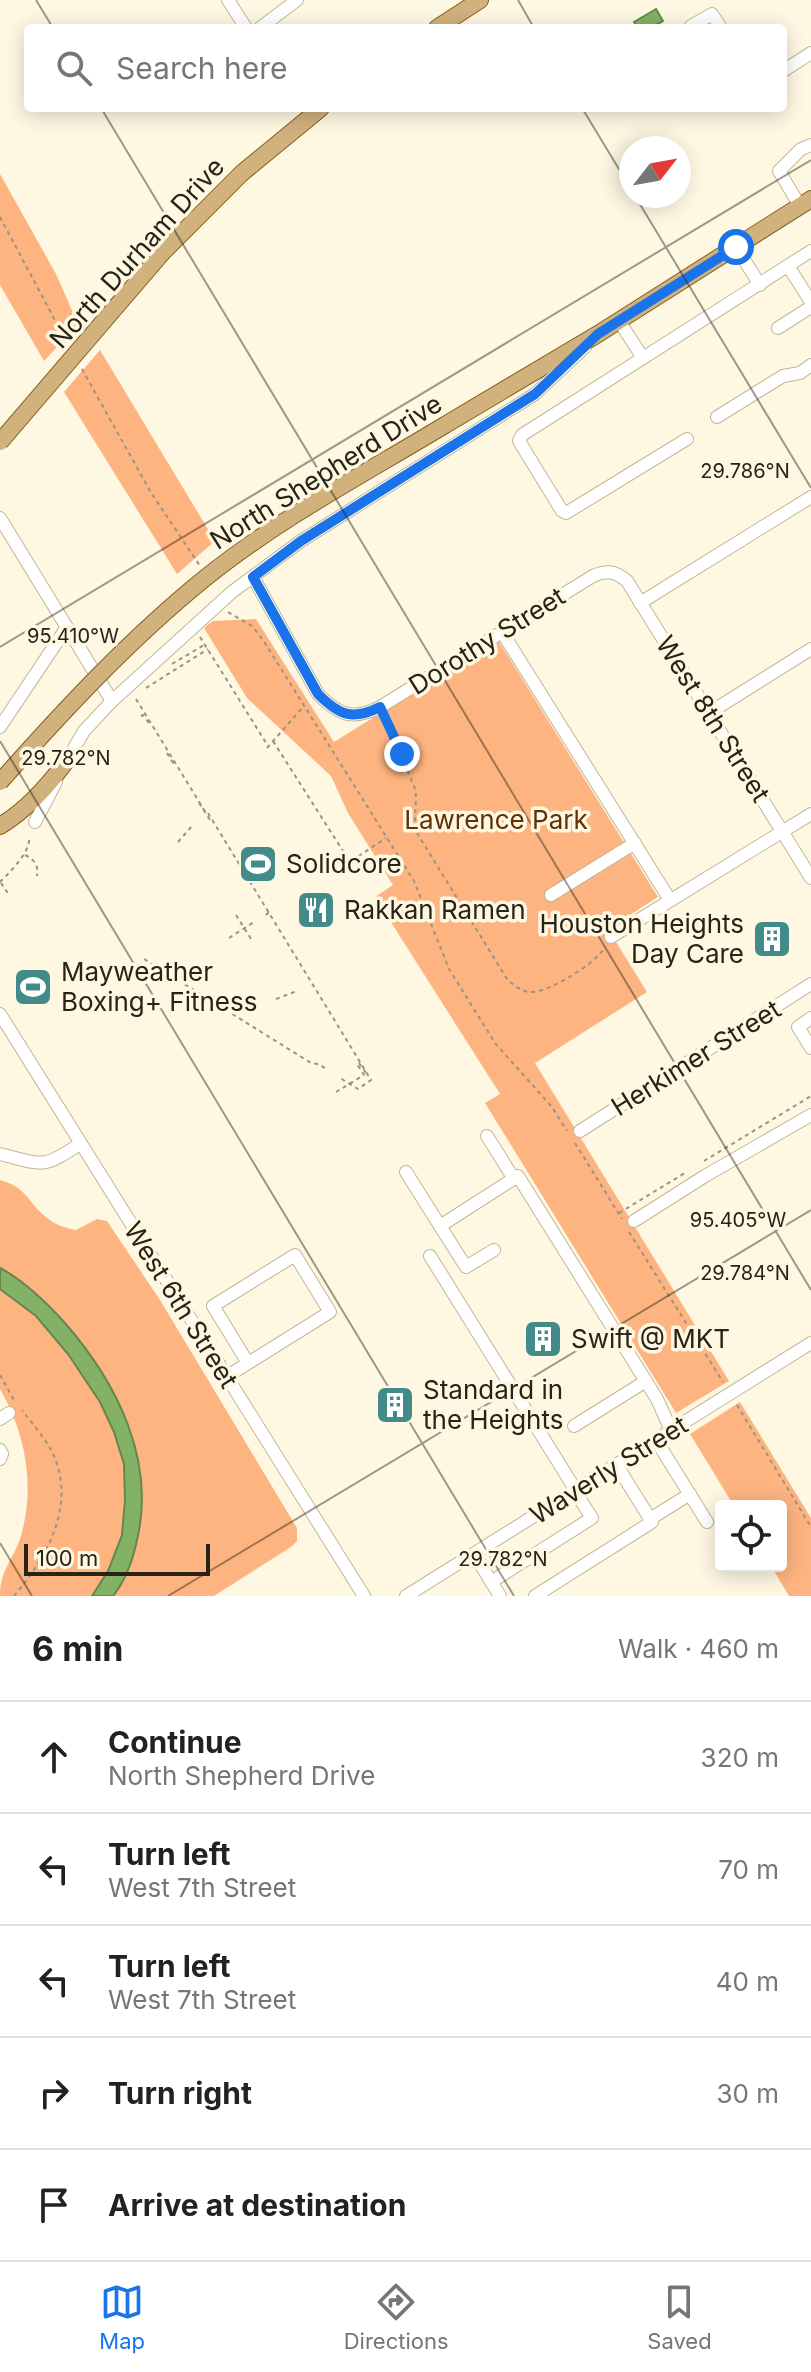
<!DOCTYPE html>
<html lang="en">
<head>
<meta charset="utf-8">
<style>
  :root { --surface:#fff; --page:#f2f2f2; --text:#222; --muted:#767676; --line:#e0e0e0; --accent:#1a73e8 }
  body { margin:0; font-family:Inter,sans-serif; background:var(--page); color:var(--text) }
  .controls { position:absolute; right:24px; bottom:24px; display:grid; overflow:hidden; border-radius:8px; box-shadow:0 4px 20px #0003 }
  .controls button { width:72px; height:72px; display:grid; place-items:center; padding:0; border:0; border-bottom:2px solid var(--line); background:var(--surface); color:var(--text); font:40px sans-serif }
  .compass { position:absolute; left:619px; top:136px; width:72px; height:72px; border-radius:50%; background:var(--surface); box-shadow:0 4px 20px #0003; rotate:59deg }
  .scale { position:absolute; left:24px; bottom:20px; width:186px; box-sizing:border-box; padding-left:8px; border:4px solid #272316; border-top:0; font-size:22px; line-height:28px; white-space:nowrap; color:#272316; -webkit-text-stroke:6px #fef8e3; paint-order:stroke }
  .stop { position:absolute; width:24px; height:24px; margin:-18px; border:6px solid #1a73e8; border-radius:50%; background:#fff }
  .stop.end { background:#1a73e8; border-color:#fff; box-shadow:0 2px 8px #0008 }
  .list { margin:0; padding:0; list-style:none }
  h2 { display:flex; justify-content:space-between; align-items:center; height:104px; margin:0; padding:0 32px; font-size:34px }
  h2 small { font-size:26px; font-weight:400; color:var(--muted) }
  .list li { display:grid; grid-template-columns:52px 1fr auto; gap:24px; align-items:center; box-sizing:border-box; height:112px; padding:0 32px; border-top:2px solid var(--line) }
  .list b { display:block; font-size:30px; white-space:nowrap }
  .list p { margin:0; font-size:26px; white-space:nowrap; color:var(--muted) }
  .list em { font-size:26px; font-style:normal; color:var(--muted) }
  .icon { flex:none; width:44px; height:44px; fill:none; stroke:currentColor; stroke-width:2; stroke-linecap:round; stroke-linejoin:round }
  .map { position:relative; flex:none; width:811px; height:1596px; overflow:hidden }
  .search { position:absolute; background:var(--surface); box-shadow:0 4px 20px #0003; left:24px; right:24px; top:24px; height:88px; display:flex; align-items:center; gap:20px; box-sizing:border-box; padding:0 28px; border-radius:8px; color:var(--muted); font-size:30px }
  .sheet { height:664px; background:var(--surface) }
  nav { display:flex; justify-content:space-around; align-items:center; box-sizing:border-box; height:112px; border-top:2px solid var(--line); background:var(--surface); font-size:22px; color:var(--muted) }
  nav a { display:grid; justify-items:center; gap:4px }
  nav .on { color:var(--accent) }
  .map>svg:first-child { display:block }
</style>
</head>
<body>
<div class="map">
<svg width="811" height="1596" viewBox="0 0 811 1596">
  <rect width="100%" height="100%" fill="#fef8e3"/>
  <g fill="#feb481">
    <path d="M 0,174 L 56,274 L 78,324 L 44,361 L 0,285 Z"/>
    <path d="M 100,350 L 215,541 L 177,574 L 64,392 Z"/>
    <path d="M 256,619 L 334,742 L 498,640 L 658,897 L 608,929 L 647,992 L 535,1063 L 729,1381 L 676,1413 L 485,1103 L 500,1094 L 375,897 L 393,885 L 348,813 L 331,776 L 247,698 L 204,628 L 213,621 Z"/>
    <path d="M 0,1180 C 28,1188 27,1202 46,1217 C 55,1225 65,1228 76,1230 L 97,1219 L 107,1221 L 160,1300 L 297,1528 L 297,1541 L 291,1547 L 214,1596 L 0,1596 C 0,1570 12,1562 20,1539 C 36,1488 26,1434 0,1389 Z"/>
    <path d="M 740,1402 L 811,1518 L 811,1596 L 789,1596 L 771,1566 L 781,1566 L 781,1506 L 734,1506 L 690,1434 Z"/>
  </g>
  <g fill="#83b166" stroke="#67864e" stroke-width="2">
    <path d="M 656,9 L 663,21 L 650,28 L 638,28 L 634,22 Z"/>
    <path d="M 0,1268 C 25,1281 46,1302 65,1323 C 117,1383 156,1460 137,1540 C 133,1559 125,1581 113,1596 L 92,1596 L 108,1571 L 122,1535 L 125,1500 L 124,1464 L 114,1432 L 100,1402 L 68,1354 L 36,1316 L 0,1289 Z"/>
  </g>
  <g fill="none" stroke-linecap="round" stroke-linejoin="round">
    <g stroke="#c1b796" stroke-width="14">
      <g id="minor">
        <path d="M 228,0 L 246,28"/>
        <path d="M 260,28 L 297,0"/>
        <path d="M 692,28 L 691,26 L 712,14 L 721,28"/>
        <path d="M 783,71 L 811,53"/>
        <path d="M 800,206 L 779,171 L 801,149 L 811,145"/>
        <path d="M 736,247 L 760,285"/>
        <path d="M 788,266 L 811,302"/>
        <path d="M 619,321 L 643,358"/>
        <path d="M 778,328 L 811,307"/>
        <path d="M 717,417 L 783,376 L 800,373 L 811,365"/>
        <path d="M 687,439 L 566,513 L 562,511 L 519,441 L 522,435 L 811,251"/>
        <path d="M 0,518 L 112,701"/>
        <path d="M 253,577 L 318,694 C 339,715 352,721 380,707 L 593,576 C 607,570 615,571 627,581 L 811,878"/>
        <path d="M 640,603 L 811,497"/>
        <path d="M 502,632 L 670,900"/>
        <path d="M 709,713 L 811,649"/>
        <path d="M 0,727 L 67,627"/>
        <path d="M 66,762 L 84,731 L 112,701 L 232,592 L 301,541 L 535,394 L 585,347"/>
        <path d="M 35,822 L 56,782"/>
        <path d="M 551,895 L 635,843"/>
        <path d="M 611,937 L 811,814"/>
        <path d="M 0,1014 L 364,1596"/>
        <path d="M 811,1018 L 798,1027 L 811,1048"/>
        <path d="M 580,1131 L 811,984"/>
        <path d="M 487,1136 L 514,1179"/>
        <path d="M 0,1154 C 44,1165 42,1169 80,1144"/>
        <path d="M 406,1172 L 440,1226 L 518,1176 L 657,1399 L 671,1430"/>
        <path d="M 634,1221 L 705,1176 L 811,1115"/>
        <path d="M 440,1226 L 466,1267 L 494,1250"/>
        <path d="M 430,1256 L 575,1489"/>
        <path d="M 226,1377 L 330,1312 L 295,1255 L 213,1306 L 248,1363"/>
        <path d="M 0,1419 L 9,1413"/>
        <path d="M 574,1426 L 646,1381"/>
        <path d="M 656,1440 L 707,1522"/>
        <path d="M 0,1450 L 2,1454 L 0,1459"/>
        <path d="M 650,1519 L 690,1494"/>
        <path d="M 474,1554 L 500,1596"/>
        <path d="M 491,1582 L 592,1518 L 574,1490"/>
        <path d="M 406,1596 L 811,1343"/>
        <path d="M 535,1596 L 652,1522 L 616,1464"/>
      </g>
    </g>
    <g stroke="#825e1f" stroke-width="18">
      <g id="major">
        <path d="M 437,28 L 480,0"/>
        <path d="M 242,173 L 321,108"/>
        <path d="M 445,425 L 598,334 L 811,199"/>
        <path d="M 0,826 C 28,809 50,784 69,757"/>
      </g>
    </g>
    <g stroke="#999483" stroke-width="2" stroke-dasharray="4 4" stroke-linecap="butt">
      <path d="M 0,217 L 67,343"/>
      <path d="M 82,369 L 150,491 L 200,566"/>
      <path d="M 228,612 L 252,626 L 263,640 L 414,881 L 449,969 L 495,1043 L 552,1107 L 567,1131"/>
      <path d="M 200,637 L 268,746"/>
      <path d="M 172,664 L 204,645"/>
      <path d="M 146,688 L 208,649"/>
      <path d="M 136,699 L 206,813"/>
      <path d="M 141,716 L 143,715 L 149,723"/>
      <path d="M 386,719 L 416,791 L 415,823 L 417,833 L 507,979 C 514,985 520,991 529,992 C 547,994 597,963 605,947"/>
      <path d="M 273,741 L 350,862"/>
      <path d="M 267,748 L 303,707"/>
      <path d="M 167,753 L 173,763 L 170,764"/>
      <path d="M 199,803 L 212,823"/>
      <path d="M 208,813 L 371,1080 L 358,1089 L 340,1078"/>
      <path d="M 178,842 L 193,825"/>
      <path d="M 25,855 C 34,859 39,866 37,876"/>
      <path d="M 345,865 L 386,838"/>
      <path d="M 0,882 C 10,872 30,852 29,839"/>
      <path d="M 1,883 L 7,892 L 10,890"/>
      <path d="M 236,915 L 253,942"/>
      <path d="M 266,915 L 269,912"/>
      <path d="M 229,938 L 254,922"/>
      <path d="M 144,959 L 311,1063 L 319,1064 L 326,1069"/>
      <path d="M 276,999 L 297,991"/>
      <path d="M 336,1092 L 364,1075 L 357,1064 L 359,1063 L 366,1073"/>
      <path d="M 575,1143 L 622,1219"/>
      <path d="M 704,1161 L 811,1096"/>
      <path d="M 619,1213 L 685,1173"/>
      <path d="M 629,1232 L 723,1382"/>
      <path d="M 0,1375 L 15,1402"/>
      <path d="M 737,1405 L 811,1527"/>
      <path d="M 14,1596 C 45,1559 74,1511 56,1461 C 49,1442 34,1426 22,1410"/>
    </g>
    <use href="#minor" stroke="#fff" stroke-width="12"/>
    <use href="#major" stroke="#d1b17c" stroke-width="16"/>
    <g stroke="#825e1f" stroke-width="18" stroke-linecap="butt">
      <g id="major-bridge">
        <path d="M 0,442 L 163,252 L 242,173"/>
        <path d="M 0,782 C 64,710 129,640 204,579 C 278,519 364,474 445,425"/>
      </g>
    </g>
    <use href="#major-bridge" stroke="#d1b17c" stroke-width="16"/>
  </g>
  <g fill="none" stroke-linecap="round" stroke-linejoin="round">
    <path stroke="#1a73e8" stroke-width="10" d="M 402,754 L 380,707 C 352,721 339,715 318,694 L 253,577 L 301,541 L 535,394 L 598,334 L 736,247"/>
  </g>
  <path fill="none" stroke="#272316" stroke-width="2" stroke-opacity="0.45" d="M 36,0 L 53,28M 518,0 L 534,28M 101,108 L 811,1290M 582,108 L 631,189M 635,196 L 811,488M 0,647 L 811,160M 0,741 L 514,1596M 0,1543 L 32,1596M 168,1596 L 811,1210"/>
  <defs>
    <g id="stadium-square" transform="scale(2)"><rect x="-9" y="-9" width="18" height="18" rx="4" fill="#438b89" stroke="#fef8e3"/><path d="M0-5a6.5 5 0 1 0 0 10a6.5 5 0 1 0 0-10ZM-3.5-1.8h7v3.6h-7Z" fill="#fff"/></g>
    <g id="restaurant-square" transform="scale(2)"><rect x="-9" y="-9" width="18" height="18" rx="4" fill="#438b89" stroke="#fef8e3"/><path d="M-5-6h1v4h1v-4h1v4h1v-4h1v5L-1.5 .5V6h-2V.5L-5-1ZM5-6V6H3V1.5H1.5Q1.5-4 5-6Z" fill="#fff"/></g>
    <g id="building-square" transform="scale(2)"><rect x="-9" y="-9" width="18" height="18" rx="4" fill="#438b89" stroke="#fef8e3"/><path d="M-4-6H4V6H1V3H-1V6H-4ZM-2.5-4.3h1.7v1.8h-1.7ZM.8-4.3h1.7v1.8H.8ZM-2.5-1h1.7V.8h-1.7ZM.8-1h1.7V.8H.8Z" fill="#fff"/></g>
  </defs>
  <g fill-rule="evenodd">
    <use href="#stadium-square" x="258" y="864"/>
    <use href="#restaurant-square" x="316" y="910"/>
    <use href="#building-square" x="772" y="939"/>
    <use href="#stadium-square" x="33" y="987"/>
    <use href="#building-square" x="543" y="1339"/>
    <use href="#building-square" x="395" y="1405"/>
  </g>
  <g text-anchor="middle" stroke-width="7" stroke-linejoin="round" paint-order="stroke">
    <g font-size="26" fill="#272316" stroke="#fef8e3">
      <text transform="translate(137 253) rotate(-48)" y="9">North Durham Drive</text>
      <text transform="translate(326 472) rotate(-32)" y="9">North Shepherd Drive</text>
      <text transform="translate(487 641) rotate(-32)" y="9">Dorothy Street</text>
      <text transform="translate(713 719) rotate(58)" y="9">West 8th Street</text>
      <text transform="translate(696 1058) rotate(-32)" y="9">Herkimer Street</text>
      <text transform="translate(181 1305) rotate(58)" y="9">West 6th Street</text>
      <text transform="translate(609 1470) rotate(-32)" y="9">Waverly Street</text>
    </g>
    <g font-size="26" fill="#603006" stroke="#fef8e3">
      <text x="496" y="829">Lawrence Park</text>
    </g>
    <g font-size="26" fill="#272316" stroke="#fef8e3" text-anchor="start">
      <text x="286" y="873">Solidcore</text>
      <text x="344" y="919">Rakkan Ramen</text>
      <text x="744" y="933" text-anchor="end">Houston Heights<tspan x="744" dy="30">Day Care</tspan></text>
      <text x="61" y="981">Mayweather<tspan x="61" dy="30">Boxing+ Fitness</tspan></text>
      <text x="571" y="1348">Swift @ MKT</text>
      <text x="423" y="1399">Standard in<tspan x="423" dy="30">the Heights</tspan></text>
    </g>
  </g>
  <g font-size="20" text-anchor="middle" fill="#272316" stroke="#fef8e3" stroke-width="7" stroke-linejoin="round" paint-order="stroke">
    <text x="745" y="478">29.786°N</text>
    <text x="73" y="643">95.410°W</text>
    <text x="66" y="765">29.782°N</text>
    <text x="738" y="1227">95.405°W</text>
    <text x="745" y="1280">29.784°N</text>
    <text x="503" y="1566">29.782°N</text>
  </g>
</svg>
<div class="controls">
<button><svg class="icon" aria-label="locate" viewBox="0 0 24 24"><circle cx="12" cy="12" r="6"/><path d="M12 2v4M12 18v4M2 12h4M18 12h4"/></svg></button>
</div>
<svg class="compass" viewBox="-18 -18 36 36"><path d="M0-13l5 13h-10z" fill="#e53935"/><path d="M0 13l5-13h-10z" fill="#767676"/></svg>
<div class="scale">100 m</div>
<div class="stop" style="left:736px;top:247px"></div>
<div class="stop end" style="left:402px;top:754px"></div>
<div class="search"><svg class="icon" aria-label="search" viewBox="0 0 24 24"><circle cx="10" cy="10" r="6"/><path d="M15 15l6 6"/></svg>Search here</div>
</div>
<section class="sheet">
<h2>6 min<small>Walk · 460 m</small></h2>
<ul class="list">
<li><svg class="icon" aria-label="ahead" viewBox="0 0 24 24"><path d="M12 20V5M6 11l6-6 6 6"/></svg><div><b>Continue</b><p>North Shepherd Drive</p></div><em>320 m</em></li>
<li><svg class="icon" aria-label="left" viewBox="0 0 24 24"><path d="M17 20v-9H6M10 6l-5 5 5 5"/></svg><div><b>Turn left</b><p>West 7th Street</p></div><em>70 m</em></li>
<li><svg class="icon" aria-label="left" viewBox="0 0 24 24"><path d="M17 20v-9H6M10 6l-5 5 5 5"/></svg><div><b>Turn left</b><p>West 7th Street</p></div><em>40 m</em></li>
<li><svg class="icon" aria-label="right" viewBox="0 0 24 24"><path d="M7 20v-9h11M14 6l5 5-5 5"/></svg><div><b>Turn right</b></div><em>30 m</em></li>
<li><svg class="icon" aria-label="arrive" viewBox="0 0 24 24"><path d="M6 21V4h12l-3 4 3 4H6"/></svg><div><b>Arrive at destination</b></div></li>
</ul>
</section>
<nav>
<a class="on"><svg class="icon" aria-label="map" viewBox="0 0 24 24"><path d="M3 6l6-2 6 2 6-2v14l-6 2-6-2-6 2zM9 4v14M15 6v14"/></svg>Map</a>
<a><svg class="icon" aria-label="directions" viewBox="0 0 24 24"><path d="M12 3l9 9-9 9-9-9zM9 14v-3h6M13 9l2 2-2 2"/></svg>Directions</a>
<a><svg class="icon" aria-label="saved" viewBox="0 0 24 24"><path d="M7 4h10v16l-5-4-5 4z"/></svg>Saved</a>
</nav>
</body>
</html>
